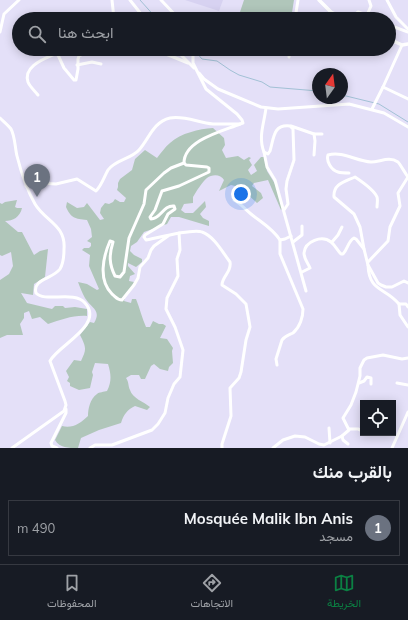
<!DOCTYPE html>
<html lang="ar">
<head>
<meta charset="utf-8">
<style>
  :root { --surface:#171b24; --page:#20242c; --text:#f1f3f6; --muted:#9ea1a6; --line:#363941; --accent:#0b8043 }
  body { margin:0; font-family:Mulish,Vazirmatn,sans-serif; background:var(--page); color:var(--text); direction:rtl }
  .controls { position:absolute; right:12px; bottom:12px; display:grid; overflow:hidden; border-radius:0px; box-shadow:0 2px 10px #0003 }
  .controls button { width:36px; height:36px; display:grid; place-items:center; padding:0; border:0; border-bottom:1px solid var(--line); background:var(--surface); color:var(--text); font:20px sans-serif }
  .compass { position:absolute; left:312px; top:68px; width:36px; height:36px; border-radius:50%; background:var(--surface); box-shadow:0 2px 10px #0003; rotate:14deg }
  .you { position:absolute; left:241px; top:194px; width:14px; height:14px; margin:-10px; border:3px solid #fff; border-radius:50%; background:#1a73e8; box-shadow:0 0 0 6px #1a73e833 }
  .badge { display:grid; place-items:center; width:26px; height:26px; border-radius:50%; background:var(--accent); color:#fff; font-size:13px; font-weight:700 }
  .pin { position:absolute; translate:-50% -33px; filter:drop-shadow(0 1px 2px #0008) }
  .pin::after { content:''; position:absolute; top:21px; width:14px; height:12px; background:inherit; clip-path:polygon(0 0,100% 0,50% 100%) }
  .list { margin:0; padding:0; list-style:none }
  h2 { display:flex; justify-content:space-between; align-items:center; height:52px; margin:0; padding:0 16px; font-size:17px }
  h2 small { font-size:13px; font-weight:400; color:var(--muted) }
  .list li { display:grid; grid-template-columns:26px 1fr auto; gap:12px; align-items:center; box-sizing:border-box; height:56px; margin:0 8px 8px; padding:0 8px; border:1px solid var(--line); border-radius:0px }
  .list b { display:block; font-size:15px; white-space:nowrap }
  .list p { margin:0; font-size:13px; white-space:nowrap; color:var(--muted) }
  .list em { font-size:13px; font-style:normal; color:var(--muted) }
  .icon { flex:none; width:22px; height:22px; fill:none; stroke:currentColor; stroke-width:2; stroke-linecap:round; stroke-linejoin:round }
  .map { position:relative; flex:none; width:408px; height:448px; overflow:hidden; direction:ltr }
  .search { position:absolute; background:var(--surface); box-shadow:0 2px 10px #0003; left:12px; right:12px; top:12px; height:44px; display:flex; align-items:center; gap:10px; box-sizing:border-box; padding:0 14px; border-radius:22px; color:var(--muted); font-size:15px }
  .sheet { height:116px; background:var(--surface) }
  nav { display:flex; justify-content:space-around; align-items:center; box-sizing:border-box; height:56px; border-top:1px solid var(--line); background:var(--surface); font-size:11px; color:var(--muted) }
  nav a { display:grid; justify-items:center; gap:2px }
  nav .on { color:var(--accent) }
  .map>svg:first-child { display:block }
</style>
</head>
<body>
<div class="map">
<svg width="408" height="448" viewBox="0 0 408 448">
  <rect width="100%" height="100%" fill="#e4e0f8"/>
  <path fill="#d7d2f1" d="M 185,0 L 223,0 L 219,11 Z"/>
  <g fill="#b0c6ba">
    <path d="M 244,0 L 294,0 L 291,19 L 246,19 L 238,18 Z"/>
    <path d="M 213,128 L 224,138 L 225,145 L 222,150 L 226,158 L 238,156 L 244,160 L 249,157 L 251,158 L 249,160 L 252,165 L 248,170 L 251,175 L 257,171 L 254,165 L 261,157 L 264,157 L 267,171 L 277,187 L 282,209 L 281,210 L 268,180 L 254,183 L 252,186 L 261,193 L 263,198 L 257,203 L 239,187 L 231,185 L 219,191 L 224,180 C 221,174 212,174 207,178 C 202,182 196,192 193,197 L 193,203 L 184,204 L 181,210 L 185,213 L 193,213 L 205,201 L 206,207 L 200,214 L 203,218 L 209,221 L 209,226 L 179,217 L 171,217 L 167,224 L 144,232 L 137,242 L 131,246 L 130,251 L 134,255 L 142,259 L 142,262 L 136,267 L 128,263 L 128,266 L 135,274 L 130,276 L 129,281 L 134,282 L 131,289 L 127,292 L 124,301 L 131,303 L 132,299 L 136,299 C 140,309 142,318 146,327 L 150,327 L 153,321 L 159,324 L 163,324 L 166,326 L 160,338 L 167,339 L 173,348 L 172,351 L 173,363 L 169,367 L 168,371 L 160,369 L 154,364 L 151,366 L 145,379 L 141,379 L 139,375 L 131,375 L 126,378 C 129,382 128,386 130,390 C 132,398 144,402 150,407 L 147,410 L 135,406 C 127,410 124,414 121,423 L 99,430 L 81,438 L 78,448 C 68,448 60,448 55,440 L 62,426 C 72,429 81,423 88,416 C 88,409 90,399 97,394 C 99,392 104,392 107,391 C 112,381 111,374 108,364 L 95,363 L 92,372 L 93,375 L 90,388 L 79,390 L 70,386 L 70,383 L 67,381 L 69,377 L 66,371 L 74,360 L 81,361 C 87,349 86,347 80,335 L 90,322 L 94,323 C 102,310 91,308 85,298 C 82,293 80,287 78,282 L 87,284 L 97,290 L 99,289 L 89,266 L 90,255 L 82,250 L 84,248 L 89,248 L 91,246 L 91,243 L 87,241 L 92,237 L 91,229 L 87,220 C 75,219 71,218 66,207 L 67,202 L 77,208 L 84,207 L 87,203 L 100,220 L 104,219 L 100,213 L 101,208 L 105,203 L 109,204 L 113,202 L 115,199 L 120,202 L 124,202 L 126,198 L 117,190 L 118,187 L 118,183 L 120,179 L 132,170 L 135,159 L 145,150 L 157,158 C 161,153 165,147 170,143 C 181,133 199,129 213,128 Z"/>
    <path d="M 17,200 L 15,207 L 17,208 L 22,208 C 20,217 13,221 5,221 L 18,232 L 22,232 L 34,255 L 40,251 L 48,249 L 45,277 L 34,284 L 33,295 L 21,293 L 27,303 L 52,309 L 55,306 L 63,306 L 65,308 L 75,307 L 87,309 L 87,316 C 73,315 61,320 48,324 L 40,317 L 32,319 L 29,311 L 24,313 L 24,318 L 20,324 L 23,335 L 7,335 L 0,338 L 0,280 L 9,274 L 13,266 L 11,252 L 2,256 L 0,255 L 0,203 L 2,204 L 5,202 Z"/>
  </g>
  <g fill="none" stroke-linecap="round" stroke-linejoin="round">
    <g stroke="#a2c1d5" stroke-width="1">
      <path d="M 140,0 L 157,19"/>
      <path d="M 195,51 L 202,59 L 217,61 L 230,70 L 239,75 L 262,82 L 270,87 L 318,91"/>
      <path d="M 342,95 L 379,104 L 408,122"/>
    </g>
    <g stroke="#fff" stroke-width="3">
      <path d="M 112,0 L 114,19"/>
      <path d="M 130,0 L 145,19"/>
      <path d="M 161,0 L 179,19"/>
      <path d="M 369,0 L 371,6 L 367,15 L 376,19"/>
      <path d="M 387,0 L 396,17 L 408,29"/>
      <path d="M 295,19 L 298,0"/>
      <path d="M 350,19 L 358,12 L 367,15"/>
      <path d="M 389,25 L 408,32"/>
      <path d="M 0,32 L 4,14 L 19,0"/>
      <path d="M 402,45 L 383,87 L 408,99"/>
      <path d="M 175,49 L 194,68"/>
      <path d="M 148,51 L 161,52 L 188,63"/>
      <path d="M 289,57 L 290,49"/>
      <path d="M 77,65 L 92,62 L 101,64"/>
      <path d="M 199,73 L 204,79 L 218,89 L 261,107 L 278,109 L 349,104 L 384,113 L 408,127"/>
      <path d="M 38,95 C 35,91 30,87 28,82 C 23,66 44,59 55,54 L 58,55 L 64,68 L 74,80 L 76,80 L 78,69 L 78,59 L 79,56 L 94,49"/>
      <path d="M 266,108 C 264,124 258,137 264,152 L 268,154 L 270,151 C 274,138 273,124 290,126 L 293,129 L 294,160 L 287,181 L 286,189 L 288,204 L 284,210"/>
      <path d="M 372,109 L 383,87"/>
      <path d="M 0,118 C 3,121 8,125 11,129 C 15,136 15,148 17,156 C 21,172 27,190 35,204 C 45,221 66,225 64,249 C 64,255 63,264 60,269 C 53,279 32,279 36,293 C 45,303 74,290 85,303 C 105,325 57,346 50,361 L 65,401 L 66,405 L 64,411 L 12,448"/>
      <path d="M 291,126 L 314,134 L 322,134"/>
      <path d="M 264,152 L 267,167 L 275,180 L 306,291"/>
      <path d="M 314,155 L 315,141 L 314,134"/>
      <path d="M 349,173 C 345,173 341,173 338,172 C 331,170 326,161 328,155 C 343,151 356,161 371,162 C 380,162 389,156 398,162 C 400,164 405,173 408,177"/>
      <path d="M 26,186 L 40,183 L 56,184 L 77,179 L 96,191 C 102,185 104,177 108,170 C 115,160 131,159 139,150 C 149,139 153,122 170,118 C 184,115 199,123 213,124 C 222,124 231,124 240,124 L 243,123 L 242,120 L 237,114 L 206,89 L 193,63 L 193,49"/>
      <path d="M 234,200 C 241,204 245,209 251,214 C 262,223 272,228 280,240 L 285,239 L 291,236"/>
      <path d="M 377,207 C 377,204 378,200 377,197 C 374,190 361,181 355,177 C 344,182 333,184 334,197 L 354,214 L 360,227 L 364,249 L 368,265 L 378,283 L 381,285 L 386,287 L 392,287 L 404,281 L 408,283"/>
      <path d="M 168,236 L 154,246 L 151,250 L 148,258 L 140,267 L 138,278 L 134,285 L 122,300 C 117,300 116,297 112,294 C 98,280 103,257 110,241 L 113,242 C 109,255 109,264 115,276 L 120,277 L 124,272 L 129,238 L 144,204 L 146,190 L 164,173 L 171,168 L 184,163"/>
      <path d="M 293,242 L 302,235 L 302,226"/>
      <path d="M 332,242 L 338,235 L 342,227"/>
      <path d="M 368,262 L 388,241 L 390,227 L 400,206 L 398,193 L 408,177"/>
      <path d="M 368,265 C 369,292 385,287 399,304 L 400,315 L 408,327"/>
      <path d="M 302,272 L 310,268 C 308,263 304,259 304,253 C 305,241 322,235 331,242 C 335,245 337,250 341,254 L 343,254 C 348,249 348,241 354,238 L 356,239 L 364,249"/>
      <path d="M 399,304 L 406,304 L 408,307"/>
      <path d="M 277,365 L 276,359 L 282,340 C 285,336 289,335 293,333 C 300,327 303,317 303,309 L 280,254 L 280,240"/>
      <path d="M 359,383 L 364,381 L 367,377 L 371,378 L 371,384"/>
      <path d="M 397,383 L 408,385"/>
      <path d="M 329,428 L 330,443"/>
      <path d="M 349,429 L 358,429 L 363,431"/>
      <path d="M 342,436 L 343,440 L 348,444"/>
      <path d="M 57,448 L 52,446 L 51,443 L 66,413 L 66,409"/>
      <path d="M 90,448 L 95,445 L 112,445 L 152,430 L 158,424 L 165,413 L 168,398 L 174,384 L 180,377 L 183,350 L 175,327 L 166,309 L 167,298 L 178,276 L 177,259 L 180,250 L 179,233"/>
      <path d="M 222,448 L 222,444 L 231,416 L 230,388 L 239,378 L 241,372 L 246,340 L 250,327 L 249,321 L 246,304 L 236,294 L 222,285 C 222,276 232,272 230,262 C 223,253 214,236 202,232 C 193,228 157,238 146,240 L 144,237 L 145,235 L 163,224 L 168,214 L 175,209 L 174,206 C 163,205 161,219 151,219 L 150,217 L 155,210 L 162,191 L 179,186 L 209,172 L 209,168 L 207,167 L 186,165 L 184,163 C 184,140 223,131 240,124"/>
      <path d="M 273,448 L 283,440 L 295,436 L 305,437 L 319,444 L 324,445 L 342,436 L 349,430 L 343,418 L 351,405 L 356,392 L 360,376 L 360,368 L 364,360 L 367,358 L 383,355 L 402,359 L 408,358"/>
      <path d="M 392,448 L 408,412"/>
    </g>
    <g stroke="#fff" stroke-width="3.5">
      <path d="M 319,0 L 331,12 L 345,19"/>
      <path d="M 389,39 L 402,45 L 408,44"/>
    </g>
  </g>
</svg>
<div class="controls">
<button><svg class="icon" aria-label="locate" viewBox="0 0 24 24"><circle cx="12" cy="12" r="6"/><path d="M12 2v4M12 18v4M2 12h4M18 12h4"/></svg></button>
</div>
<svg class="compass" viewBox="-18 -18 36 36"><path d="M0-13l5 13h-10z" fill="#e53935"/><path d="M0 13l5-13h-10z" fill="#9ea1a6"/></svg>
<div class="you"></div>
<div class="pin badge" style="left:37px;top:197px;background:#6b7280">1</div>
<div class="search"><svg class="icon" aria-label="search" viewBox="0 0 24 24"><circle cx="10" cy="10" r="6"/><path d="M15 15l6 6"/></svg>ابحث هنا</div>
</div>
<section class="sheet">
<h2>بالقرب منك<small></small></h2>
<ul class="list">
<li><span class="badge" style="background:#6b7280">1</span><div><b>Mosquée Malik Ibn Anis</b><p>مسجد</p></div><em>490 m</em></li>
</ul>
</section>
<nav>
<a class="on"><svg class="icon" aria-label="map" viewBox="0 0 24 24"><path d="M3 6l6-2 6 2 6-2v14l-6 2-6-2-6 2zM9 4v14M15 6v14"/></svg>الخريطة</a>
<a><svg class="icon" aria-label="directions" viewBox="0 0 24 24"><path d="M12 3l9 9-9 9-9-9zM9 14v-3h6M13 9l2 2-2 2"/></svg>الاتجاهات</a>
<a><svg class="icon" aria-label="saved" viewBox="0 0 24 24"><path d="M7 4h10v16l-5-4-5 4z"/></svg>المحفوظات</a>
</nav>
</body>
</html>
